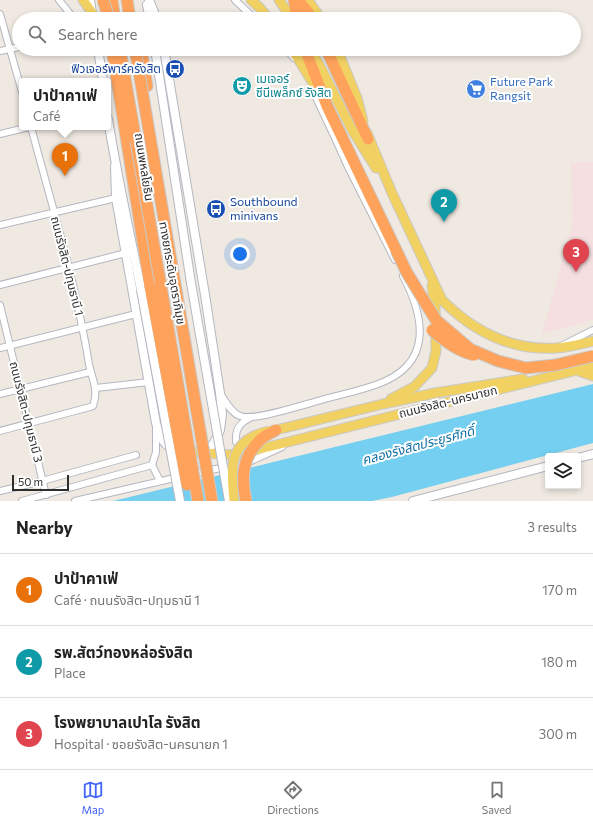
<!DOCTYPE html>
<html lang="en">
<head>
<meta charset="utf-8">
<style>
  :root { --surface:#fff; --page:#f6f6f6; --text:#222; --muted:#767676; --line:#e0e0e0; --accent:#4264fb }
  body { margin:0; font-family:Commissioner,"Noto Sans Thai",sans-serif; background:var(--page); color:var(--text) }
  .controls { position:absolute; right:12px; bottom:12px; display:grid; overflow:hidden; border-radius:4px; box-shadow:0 2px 6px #0003 }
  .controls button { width:36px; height:36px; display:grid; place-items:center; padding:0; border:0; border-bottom:1px solid var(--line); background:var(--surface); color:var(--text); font:20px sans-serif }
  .scale { position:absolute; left:12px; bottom:10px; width:57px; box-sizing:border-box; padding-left:4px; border:2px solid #2e2e2e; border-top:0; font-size:11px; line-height:14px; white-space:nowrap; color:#2e2e2e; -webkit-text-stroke:3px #fff; paint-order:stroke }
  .you { position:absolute; left:240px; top:254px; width:14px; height:14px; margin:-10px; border:3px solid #fff; border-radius:50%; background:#1a73e8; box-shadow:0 0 0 6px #1a73e833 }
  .badge { display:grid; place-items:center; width:26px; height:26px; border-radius:50%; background:var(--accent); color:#fff; font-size:13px; font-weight:700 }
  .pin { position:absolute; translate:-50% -33px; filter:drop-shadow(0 1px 2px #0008) }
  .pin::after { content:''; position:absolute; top:21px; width:14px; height:12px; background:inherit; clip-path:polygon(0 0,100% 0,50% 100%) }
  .popup { position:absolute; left:19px; top:78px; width:92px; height:52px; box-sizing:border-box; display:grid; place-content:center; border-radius:4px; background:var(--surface); filter:drop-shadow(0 1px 3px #0005); font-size:13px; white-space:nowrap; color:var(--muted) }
  .popup b { font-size:15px; color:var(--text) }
  .popup::after { content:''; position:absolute; left:50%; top:100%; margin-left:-8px; border:8px solid transparent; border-top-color:var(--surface) }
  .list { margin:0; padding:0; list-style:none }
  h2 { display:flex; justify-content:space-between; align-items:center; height:52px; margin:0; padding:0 16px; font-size:17px }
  h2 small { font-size:13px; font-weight:400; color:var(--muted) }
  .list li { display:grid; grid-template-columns:26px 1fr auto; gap:12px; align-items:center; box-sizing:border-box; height:72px; padding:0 16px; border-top:1px solid var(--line) }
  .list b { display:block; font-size:15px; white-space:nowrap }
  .list p { margin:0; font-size:13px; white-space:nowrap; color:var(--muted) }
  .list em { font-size:13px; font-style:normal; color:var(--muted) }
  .icon { flex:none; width:22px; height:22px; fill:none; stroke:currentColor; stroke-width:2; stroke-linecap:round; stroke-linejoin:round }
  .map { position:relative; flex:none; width:593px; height:501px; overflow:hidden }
  .search { position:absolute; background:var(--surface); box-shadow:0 2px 6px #0003; left:12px; right:12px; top:12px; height:44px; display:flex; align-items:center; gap:10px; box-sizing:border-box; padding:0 14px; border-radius:22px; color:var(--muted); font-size:15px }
  .sheet { height:268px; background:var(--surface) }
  nav { display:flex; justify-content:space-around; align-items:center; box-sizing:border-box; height:56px; border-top:1px solid var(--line); background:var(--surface); font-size:11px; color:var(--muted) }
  nav a { display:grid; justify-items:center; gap:2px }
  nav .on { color:var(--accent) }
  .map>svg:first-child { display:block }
</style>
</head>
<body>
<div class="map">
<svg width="593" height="501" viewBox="0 0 593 501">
  <rect width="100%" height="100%" fill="#efe9e1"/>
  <path fill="#f5dfe0" d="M 571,162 L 593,162 L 593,320 L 542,334 L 572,225 Z"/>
  <path fill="#75cff0" d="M 593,384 L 593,443 L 392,497 L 372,501 L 113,501 Z"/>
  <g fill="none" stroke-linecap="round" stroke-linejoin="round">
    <g stroke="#b4b7c1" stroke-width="8">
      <g id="street">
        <path d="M 59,0 L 71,15 L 72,19"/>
        <path d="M 235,0 L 255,19"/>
        <path d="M 0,14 L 22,92"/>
        <path d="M 286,49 L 294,58"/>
        <path d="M 0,51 L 19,47"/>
        <path d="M 311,87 L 334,136 L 349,169 L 395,260"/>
        <path d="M 0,134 L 29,127"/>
        <path d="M 0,225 L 116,198"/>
        <path d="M 0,285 L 126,253"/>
        <path d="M 0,305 L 46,495"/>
        <path d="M 563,345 L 593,330"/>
        <path d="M 0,348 L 136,314"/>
        <path d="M 96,388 L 149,382"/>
        <path d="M 220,393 C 225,401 231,413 240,416 C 254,421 295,407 311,403 C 333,396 357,392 378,384 C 433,364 425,318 403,276"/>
        <path d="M 0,394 L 90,372"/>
        <path d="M 0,431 L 90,407 L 93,406 C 99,390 92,379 89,364 C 76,284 52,206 31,127"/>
        <path d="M 243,448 L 236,442 C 235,430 239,423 250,418"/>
        <path d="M 152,465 L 160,481"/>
        <path d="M 192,474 L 249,462 L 282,447"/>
        <path d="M 0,491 L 42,481 L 136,455"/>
        <path d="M 22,501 L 152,465 L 156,452 L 156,429"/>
        <path d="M 75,501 L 179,477"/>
      </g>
    </g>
    <g stroke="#b4b7c1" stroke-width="10">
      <g id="secondary">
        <path d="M 90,0 L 93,19"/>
        <path d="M 149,0 L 157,19"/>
        <path d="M 147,5 L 150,19"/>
        <path d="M 98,49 L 103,81"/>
        <path d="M 155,49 L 191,283"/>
        <path d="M 164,49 L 206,301 L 220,393 L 222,414 L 220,430 L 214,443 L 209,448 L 199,451"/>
        <path d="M 108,119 C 117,176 130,233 141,290"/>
        <path d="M 115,166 L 116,198 L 156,423 C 159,434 162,444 173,449"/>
        <path d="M 578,458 L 593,454"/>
        <path d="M 413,501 L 548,466"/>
      </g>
    </g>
    <g stroke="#c9c9c9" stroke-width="11">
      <g id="primary">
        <path d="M 83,0 L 93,14"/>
        <path d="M 251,0 L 260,8 L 269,19"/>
        <path d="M 279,0 L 292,19"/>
        <path d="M 308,0 L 321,19"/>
        <path d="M 292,49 L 317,90"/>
        <path d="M 310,49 L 321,68 L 351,128 L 376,168"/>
        <path d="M 337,49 L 357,98 L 363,121"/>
        <path d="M 367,133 L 392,193 L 442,300 C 474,332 511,351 557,348 C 569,347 581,344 593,341"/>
        <path d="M 576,370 L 593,376"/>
        <path d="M 391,399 L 414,387 L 432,368 L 436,351 L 435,305 L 432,286"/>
        <path d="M 276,430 L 383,404 L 435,393 L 523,379"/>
        <path d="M 195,452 L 230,455 L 256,450 L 593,366"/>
      </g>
    </g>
    <g stroke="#c9c9c9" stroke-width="13">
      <g id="highway">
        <path d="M 112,0 L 115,19"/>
        <path d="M 127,0 L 130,19"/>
        <path d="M 294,0 L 297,19"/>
        <path d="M 298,0 L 308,12 L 311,19"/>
        <path d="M 112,49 L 150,286"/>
        <path d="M 120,49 L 136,141"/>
        <path d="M 141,49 L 147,86"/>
        <path d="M 305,49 L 327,106 L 396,250"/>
        <path d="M 326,49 L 368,139"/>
      </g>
    </g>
    <use href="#street" stroke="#fff" stroke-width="6"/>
    <use href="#secondary" stroke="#fff" stroke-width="8"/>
    <use href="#primary" stroke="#f2d163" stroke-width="9"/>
    <use href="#highway" stroke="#ffa35c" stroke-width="11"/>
    <g stroke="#b4b7c1" stroke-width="10" stroke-linecap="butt">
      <g id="secondary-bridge">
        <path d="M 191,283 L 229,501"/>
        <path d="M 141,290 L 180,501"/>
      </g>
    </g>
    <g stroke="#c9c9c9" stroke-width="11" stroke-linecap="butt">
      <path id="primary-bridge" d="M 234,501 C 231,466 228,440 269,431"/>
    </g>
    <g stroke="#c9c9c9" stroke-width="13" stroke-linecap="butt">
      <g id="highway-bridge">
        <path d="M 103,0 L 109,19"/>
        <path d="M 135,49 L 212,501"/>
        <path d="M 136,141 L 198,501"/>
        <path d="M 396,250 L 407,273 L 436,320 L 470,349 L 498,361 L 526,368 L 555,365 L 593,356"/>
        <path d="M 150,286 L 187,485"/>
        <path d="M 432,330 C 445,341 457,351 474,355"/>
        <path d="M 246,501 C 241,478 242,457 260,440 C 265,435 271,433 276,430"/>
      </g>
    </g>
    <use href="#secondary-bridge" stroke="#fff" stroke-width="8"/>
    <use href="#primary-bridge" stroke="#f2d163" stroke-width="9"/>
    <use href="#highway-bridge" stroke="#ffa35c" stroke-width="11"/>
  </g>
  <defs>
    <g id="bus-disc" transform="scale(1)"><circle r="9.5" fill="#1a4fb4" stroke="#fff"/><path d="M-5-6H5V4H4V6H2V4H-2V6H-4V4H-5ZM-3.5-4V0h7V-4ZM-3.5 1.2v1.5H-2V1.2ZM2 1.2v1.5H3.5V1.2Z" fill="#fff"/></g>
    <g id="theatre-disc" transform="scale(1)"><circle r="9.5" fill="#0f9aa8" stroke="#fff"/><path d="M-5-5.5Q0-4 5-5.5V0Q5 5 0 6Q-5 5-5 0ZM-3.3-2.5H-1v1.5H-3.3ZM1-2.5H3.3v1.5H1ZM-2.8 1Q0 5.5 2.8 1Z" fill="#fff"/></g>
    <g id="supermarket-disc" transform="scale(1)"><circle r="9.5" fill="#3f7fe0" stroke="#fff"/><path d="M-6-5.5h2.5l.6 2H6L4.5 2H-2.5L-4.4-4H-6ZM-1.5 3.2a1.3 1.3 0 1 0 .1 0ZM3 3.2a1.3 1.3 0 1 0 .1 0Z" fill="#fff"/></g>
  </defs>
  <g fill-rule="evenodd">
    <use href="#bus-disc" x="175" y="69"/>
    <use href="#theatre-disc" x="242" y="86"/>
    <use href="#supermarket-disc" x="476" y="89"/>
    <use href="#bus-disc" x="216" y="209"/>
  </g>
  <g text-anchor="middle" stroke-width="4" stroke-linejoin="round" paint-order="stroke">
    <g font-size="12" fill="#164399" stroke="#fff" text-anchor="end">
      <text x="161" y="73">ฟิวเจอร์พาร์ครังสิต</text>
      <text x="230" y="206" text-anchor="start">Southbound<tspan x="230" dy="14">minivans</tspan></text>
    </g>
    <g font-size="12" fill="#0d838f" stroke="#fff" text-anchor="start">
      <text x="256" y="83">เมเจอร์<tspan x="256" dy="14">ซีนีเพล็กซ์ รังสิต</tspan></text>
    </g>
    <g font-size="12" fill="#366cbe" stroke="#fff" text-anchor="start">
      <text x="490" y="86">Future Park<tspan x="490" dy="14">Rangsit</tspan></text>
    </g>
    <g font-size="12" fill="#2e2e2e" stroke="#fff">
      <text transform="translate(144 167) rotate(81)" y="4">ถนนพหลโยธิน</text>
      <text transform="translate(67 266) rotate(76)" y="4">ถนนรังสิต-ปทุมธานี 1</text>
      <text transform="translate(172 273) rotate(80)" y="4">ทางยกระดับอุตราภิมุข</text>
      <text transform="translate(448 402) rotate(-14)" y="4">ถนนรังสิต-นครนายก</text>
      <text transform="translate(26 412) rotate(76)" y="4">ถนนรังสิต-ปทุมธานี 3</text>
    </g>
    <g font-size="13" font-style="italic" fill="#0d6fa3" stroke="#fff">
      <text transform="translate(418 445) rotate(-15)" y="5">คลองรังสิตประยูรศักดิ์</text>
    </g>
  </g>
</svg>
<div class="controls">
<button><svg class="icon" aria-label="layers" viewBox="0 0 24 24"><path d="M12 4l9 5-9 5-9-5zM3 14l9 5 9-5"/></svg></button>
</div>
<div class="scale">50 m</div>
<div class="you"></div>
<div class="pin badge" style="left:65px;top:176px;background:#e8710a">1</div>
<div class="popup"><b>ปาป้าคาเฟ่</b>Café</div>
<div class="pin badge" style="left:444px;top:222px;background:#0f9aa8">2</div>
<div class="pin badge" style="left:576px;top:272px;background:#e0444e">3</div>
<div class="search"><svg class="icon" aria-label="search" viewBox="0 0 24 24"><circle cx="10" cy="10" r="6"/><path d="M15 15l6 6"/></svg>Search here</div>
</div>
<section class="sheet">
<h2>Nearby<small>3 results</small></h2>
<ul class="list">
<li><span class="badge" style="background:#e8710a">1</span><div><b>ปาป้าคาเฟ่</b><p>Café · ถนนรังสิต-ปทุมธานี 1</p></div><em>170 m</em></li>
<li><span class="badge" style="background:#0f9aa8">2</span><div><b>รพ.สัตว์ทองหล่อรังสิต</b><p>Place</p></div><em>180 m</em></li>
<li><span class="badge" style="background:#e0444e">3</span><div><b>โรงพยาบาลเปาโล รังสิต</b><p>Hospital · ซอยรังสิต-นครนายก 1</p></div><em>300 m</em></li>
</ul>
</section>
<nav>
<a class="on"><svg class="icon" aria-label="map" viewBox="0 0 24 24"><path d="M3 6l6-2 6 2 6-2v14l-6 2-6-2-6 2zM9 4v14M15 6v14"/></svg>Map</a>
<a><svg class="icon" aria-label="directions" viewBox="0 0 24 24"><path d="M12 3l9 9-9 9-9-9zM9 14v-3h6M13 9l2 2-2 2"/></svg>Directions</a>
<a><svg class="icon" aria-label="saved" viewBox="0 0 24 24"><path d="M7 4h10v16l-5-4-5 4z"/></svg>Saved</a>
</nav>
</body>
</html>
